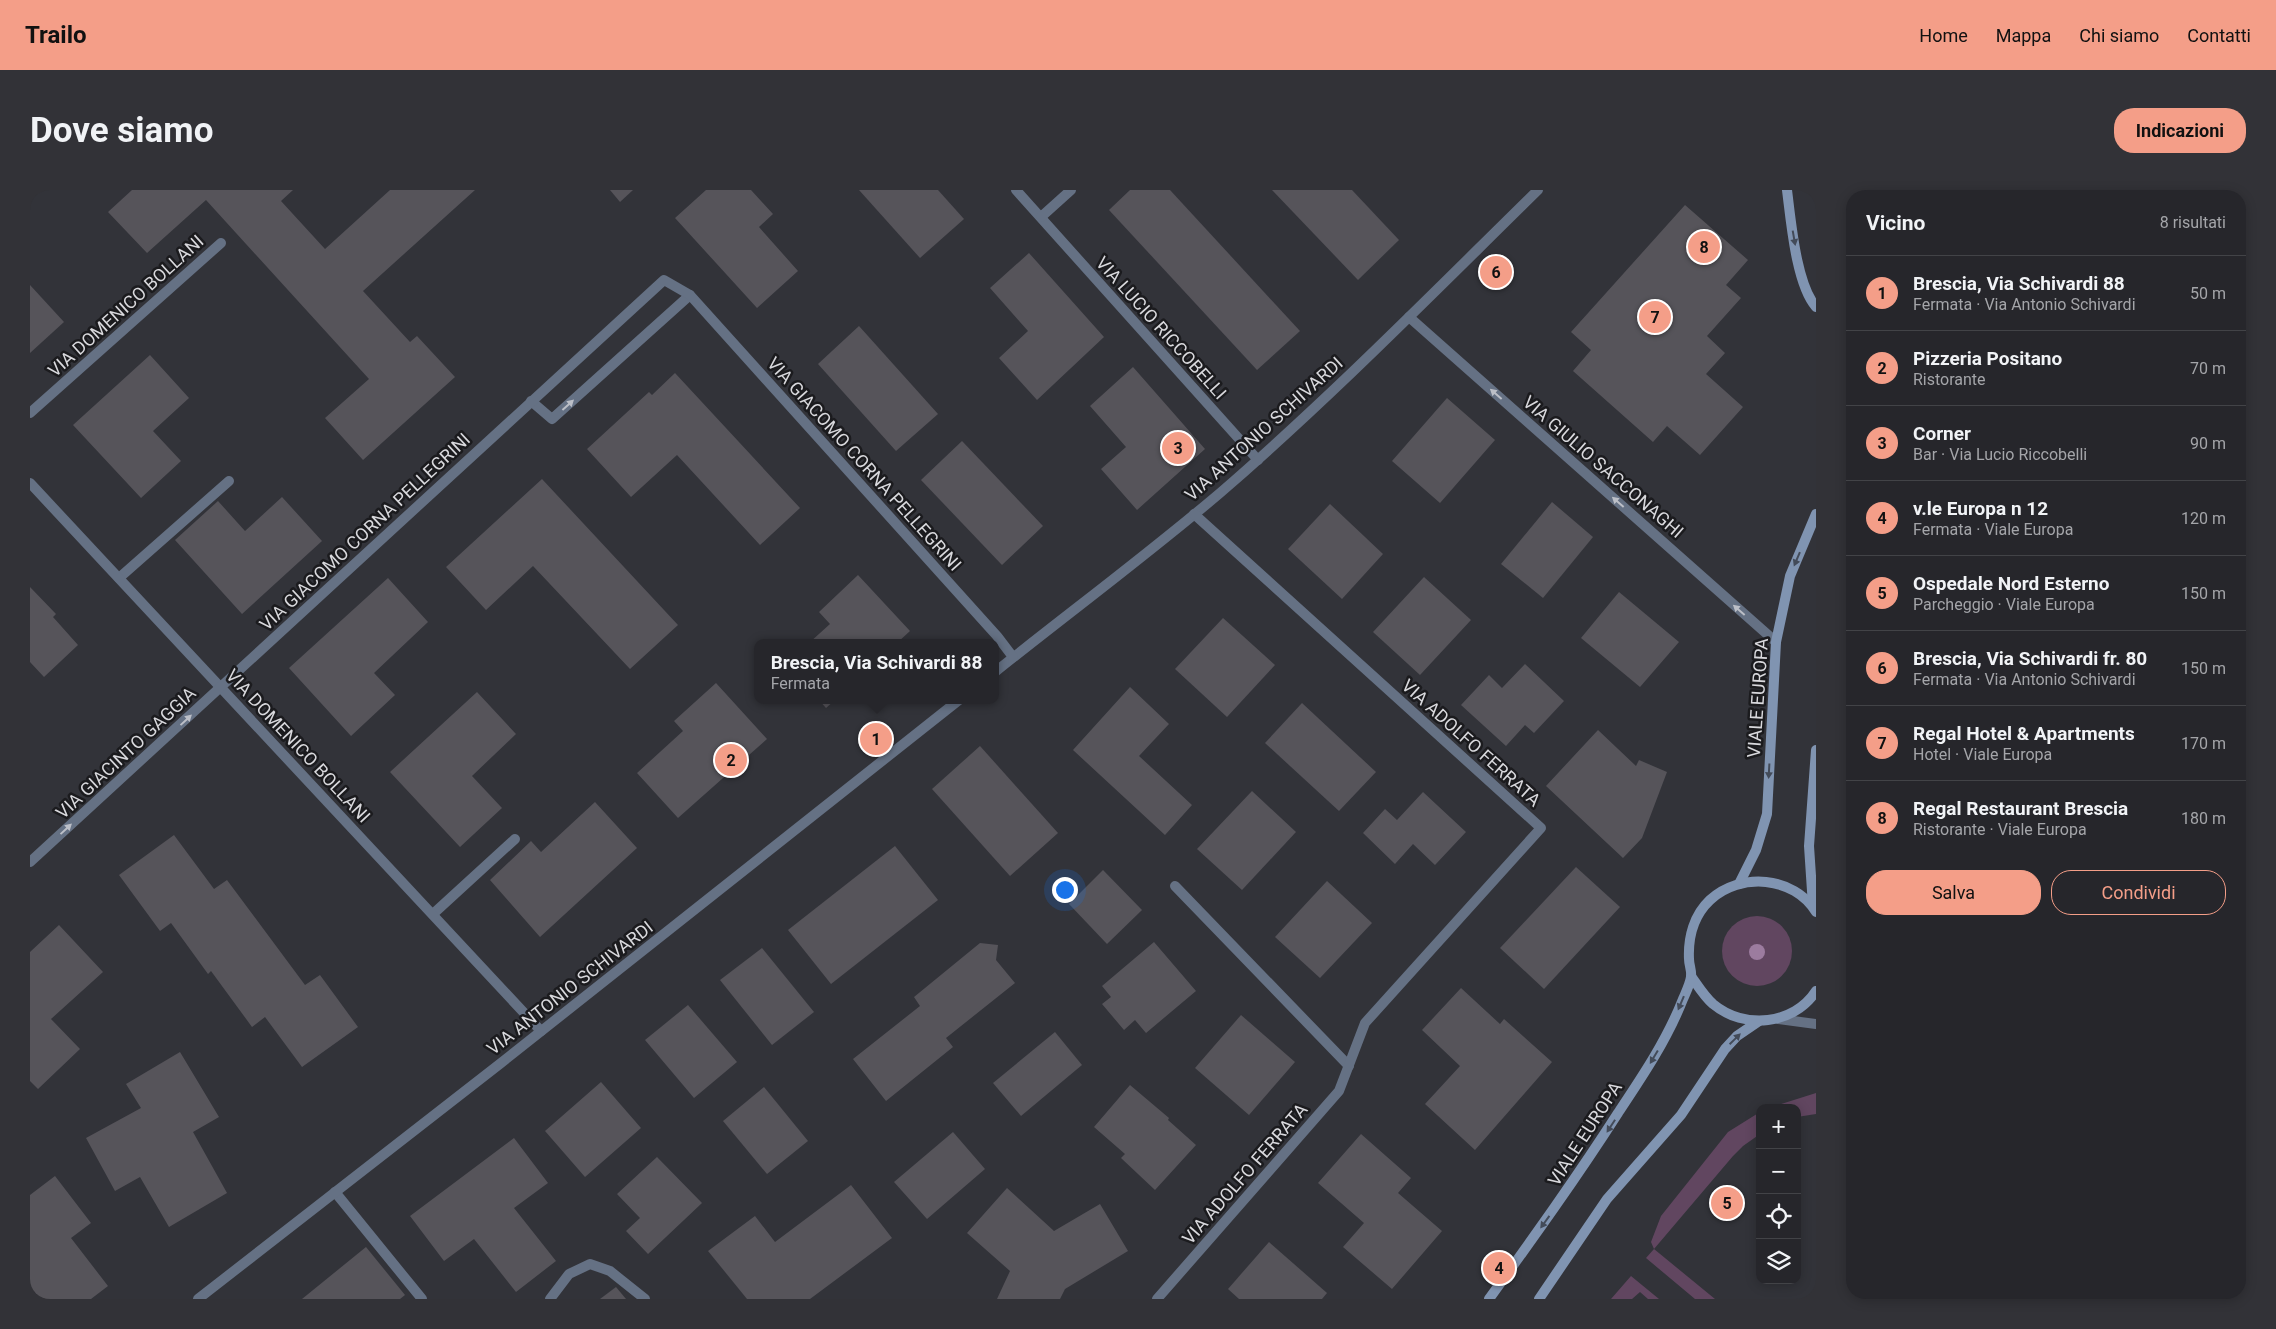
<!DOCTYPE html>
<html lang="it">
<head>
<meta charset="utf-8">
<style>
  :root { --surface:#26262b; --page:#323237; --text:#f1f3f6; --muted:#a4a5a9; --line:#424347; --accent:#f49e88 }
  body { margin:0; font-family:Roboto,sans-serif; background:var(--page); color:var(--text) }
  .controls { position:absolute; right:15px; bottom:15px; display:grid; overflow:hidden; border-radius:10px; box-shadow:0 2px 12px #0003 }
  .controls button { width:45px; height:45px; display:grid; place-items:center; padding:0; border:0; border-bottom:1px solid var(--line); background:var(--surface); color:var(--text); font:25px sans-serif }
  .you { position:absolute; left:1034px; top:699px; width:18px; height:18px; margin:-12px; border:4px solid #fff; border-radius:50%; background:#1a73e8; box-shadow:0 0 0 8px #1a73e833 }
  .badge { display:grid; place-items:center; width:32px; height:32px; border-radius:50%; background:var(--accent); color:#111; font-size:16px; font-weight:700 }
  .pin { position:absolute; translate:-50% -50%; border:2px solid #fff; box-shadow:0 1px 5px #0006 }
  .popup { position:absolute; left:724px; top:449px; width:245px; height:65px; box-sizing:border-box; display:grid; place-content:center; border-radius:10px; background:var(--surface); filter:drop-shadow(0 1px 4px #0005); font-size:16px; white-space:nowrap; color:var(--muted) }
  .popup b { font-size:19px; color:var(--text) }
  .popup::after { content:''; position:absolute; left:50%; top:100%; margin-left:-10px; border:10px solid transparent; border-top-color:var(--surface) }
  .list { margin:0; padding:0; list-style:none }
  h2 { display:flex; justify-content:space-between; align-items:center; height:65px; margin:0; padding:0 20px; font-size:21px }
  h2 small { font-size:16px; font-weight:400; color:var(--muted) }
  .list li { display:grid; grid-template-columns:32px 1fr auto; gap:15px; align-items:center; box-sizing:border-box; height:75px; padding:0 20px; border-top:1px solid var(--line) }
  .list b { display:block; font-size:19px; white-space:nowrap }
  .list p { margin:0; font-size:16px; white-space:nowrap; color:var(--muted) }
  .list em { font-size:16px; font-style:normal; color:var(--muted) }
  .actions { display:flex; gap:10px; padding:15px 20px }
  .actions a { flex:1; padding:11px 0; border:1px solid var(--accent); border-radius:20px; text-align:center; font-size:18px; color:var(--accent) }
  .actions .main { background:var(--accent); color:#111 }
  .icon { flex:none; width:28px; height:28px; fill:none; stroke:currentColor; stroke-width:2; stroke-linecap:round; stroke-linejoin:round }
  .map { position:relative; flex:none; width:1786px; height:1109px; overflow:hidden; border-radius:20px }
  header { display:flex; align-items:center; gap:30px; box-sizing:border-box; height:70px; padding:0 25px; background:var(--accent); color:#111 }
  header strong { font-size:24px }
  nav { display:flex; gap:28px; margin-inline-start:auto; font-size:18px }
  .intro { display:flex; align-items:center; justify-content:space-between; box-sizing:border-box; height:120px; padding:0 30px }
  h1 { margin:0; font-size:35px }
  .button { padding:12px 22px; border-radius:20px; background:var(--accent); color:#111; font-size:18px; font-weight:700 }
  main { display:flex; gap:30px; padding:0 30px }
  aside { flex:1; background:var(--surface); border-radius:20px; box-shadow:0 2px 12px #0003 }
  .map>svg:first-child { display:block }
</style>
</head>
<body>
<header>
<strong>Trailo</strong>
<nav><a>Home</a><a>Mappa</a><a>Chi siamo</a><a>Contatti</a></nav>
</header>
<div class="intro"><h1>Dove siamo</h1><a class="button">Indicazioni</a></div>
<main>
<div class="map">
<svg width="1786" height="1109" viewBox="0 0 1786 1109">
  <rect width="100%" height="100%" fill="#323339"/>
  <g fill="#614660">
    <circle cx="1727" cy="761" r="35"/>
    <path d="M 1786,903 L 1786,924 L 1767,927 L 1767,918 L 1738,918 Z"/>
    <path d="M 1730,922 L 1730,944 L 1713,956 L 1703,966 L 1624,1059 L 1685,1109 L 1665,1109 L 1616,1068 L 1624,1059 L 1621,1052 L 1631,1026 L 1698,942 Z"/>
    <path d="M 1601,1086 L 1629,1109 L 1618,1109 L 1610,1102 L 1602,1109 L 1581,1109 Z"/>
  </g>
  <g fill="#56545a">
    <path d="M 102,0 L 263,0 L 251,11 L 295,59 L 360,0 L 445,0 L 333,101 L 380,152 L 387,146 L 425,187 L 333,270 L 295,228 L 339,189 L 176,10 L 117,63 L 78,22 Z"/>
    <path d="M 580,0 L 603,0 L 590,12 Z"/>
    <path d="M 676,0 L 721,0 L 743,24 L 729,37 L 768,81 L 727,118 L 645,28 Z"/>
    <path d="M 829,0 L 908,0 L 934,29 L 890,68 Z"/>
    <path d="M 1100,0 L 1140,0 L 1270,141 L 1227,180 L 1079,20 Z"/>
    <path d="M 1242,0 L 1322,0 L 1369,50 L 1328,90 Z"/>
    <path d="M 1655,15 L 1718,70 L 1696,95 L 1711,108 L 1677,146 L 1695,163 L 1676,184 L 1713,217 L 1670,265 L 1637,236 L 1623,252 L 1543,181 L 1561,160 L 1541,142 Z"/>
    <path d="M 999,63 L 1074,147 L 1007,210 L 969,168 L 998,141 L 960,98 Z"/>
    <path d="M 0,95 L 34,132 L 0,163 Z"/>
    <path d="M 829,136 L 908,224 L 866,261 L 788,174 Z"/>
    <path d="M 120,165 L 159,208 L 123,241 L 151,271 L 111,308 L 43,235 Z"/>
    <path d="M 1103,177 L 1175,259 L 1107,320 L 1071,279 L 1096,257 L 1060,216 Z"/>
    <path d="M 645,183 L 770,318 L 730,355 L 647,265 L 601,307 L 557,259 L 619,202 L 622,205 Z"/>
    <path d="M 1417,208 L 1465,250 L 1410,313 L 1362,271 Z"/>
    <path d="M 932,251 L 1013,336 L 972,375 L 891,290 Z"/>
    <path d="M 512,289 L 648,435 L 600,479 L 503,376 L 456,420 L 416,377 Z"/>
    <path d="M 252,307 L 292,351 L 212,424 L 145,350 L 188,311 L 215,341 Z"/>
    <path d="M 1522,312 L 1563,347 L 1513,408 L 1471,374 Z"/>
    <path d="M 1300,314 L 1353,364 L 1312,409 L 1258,359 Z"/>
    <path d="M 828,385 L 880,441 L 867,453 L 779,453 L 800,434 L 789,422 Z"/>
    <path d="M 1394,387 L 1441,430 L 1390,485 L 1343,442 Z"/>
    <path d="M 358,388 L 398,432 L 344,483 L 365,505 L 321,546 L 259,478 Z"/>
    <path d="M 0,397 L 26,424 L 23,427 L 48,455 L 14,487 L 0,472 Z"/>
    <path d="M 1589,402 L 1649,452 L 1610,497 L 1551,448 Z"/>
    <path d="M 1193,428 L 1245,475 L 1197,527 L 1145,479 Z"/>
    <path d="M 1495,474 L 1534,511 L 1504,543 L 1495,535 L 1476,556 L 1431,515 L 1459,485 L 1472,498 Z"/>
    <path d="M 686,493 L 737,549 L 648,628 L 607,583 L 653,541 L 644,531 Z"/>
    <path d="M 1100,497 L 1139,534 L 1109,566 L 1162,615 L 1135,645 L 1043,560 Z"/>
    <path d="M 447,502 L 486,544 L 442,586 L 472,618 L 430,657 L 360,582 Z"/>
    <path d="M 789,510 L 805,510 L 796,518 Z"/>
    <path d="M 1272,513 L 1346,582 L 1309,621 L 1235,553 Z"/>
    <path d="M 1568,540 L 1606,576 L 1609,570 L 1637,582 L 1612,648 L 1593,668 L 1516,596 Z"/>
    <path d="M 950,556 L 1028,643 L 980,686 L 902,599 Z"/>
    <path d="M 1222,601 L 1266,642 L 1212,700 L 1167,659 Z"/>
    <path d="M 1393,602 L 1436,642 L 1405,675 L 1383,654 L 1365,674 L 1333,643 L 1355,619 L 1367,630 Z"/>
    <path d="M 565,612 L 607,658 L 510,747 L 460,690 L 501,651 L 511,662 Z"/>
    <path d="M 144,645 L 184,699 L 197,690 L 275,795 L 290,785 L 328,837 L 272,877 L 235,827 L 222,837 L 181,781 L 178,784 L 141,733 L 130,741 L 89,685 Z"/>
    <path d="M 865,656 L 908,710 L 801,794 L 758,740 Z"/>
    <path d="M 1546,677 L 1590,717 L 1514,799 L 1470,758 Z"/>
    <path d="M 1073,680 L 1112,720 L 1077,754 L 1039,714 Z"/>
    <path d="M 1297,691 L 1342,733 L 1290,788 L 1245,747 Z"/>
    <path d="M 29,735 L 73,782 L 21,829 L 50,859 L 8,899 L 0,891 L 0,762 Z"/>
    <path d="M 1124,752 L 1166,801 L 1116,843 L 1105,830 L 1094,840 L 1072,814 L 1081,807 L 1072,796 Z"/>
    <path d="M 950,753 L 968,755 L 966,770 L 985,793 L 916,848 L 923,857 L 856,911 L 823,869 L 890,816 L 884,807 Z"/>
    <path d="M 732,758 L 784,822 L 742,855 L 690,790 Z"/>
    <path d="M 1431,798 L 1470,834 L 1474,829 L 1522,872 L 1445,960 L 1395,914 L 1430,876 L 1392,840 Z"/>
    <path d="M 658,815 L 707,872 L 664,908 L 615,850 Z"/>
    <path d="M 1211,825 L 1265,872 L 1219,925 L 1165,878 Z"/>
    <path d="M 1025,842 L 1052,875 L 991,926 L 963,893 Z"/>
    <path d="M 150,862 L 189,927 L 163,942 L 197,1003 L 139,1037 L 110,987 L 85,1001 L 56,948 L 111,918 L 96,894 Z"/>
    <path d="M 571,892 L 611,938 L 555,987 L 515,941 Z"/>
    <path d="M 1100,895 L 1139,928 L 1138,930 L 1166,955 L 1125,1000 L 1091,968 L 1095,964 L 1064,937 Z"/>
    <path d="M 734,897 L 778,951 L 737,984 L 693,931 Z"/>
    <path d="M 923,942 L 955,979 L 897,1029 L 864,992 Z"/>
    <path d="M 1331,944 L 1381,988 L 1368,1003 L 1412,1041 L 1362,1099 L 1313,1057 L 1334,1033 L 1288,993 Z"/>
    <path d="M 484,948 L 518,993 L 484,1018 L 526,1071 L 486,1102 L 444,1049 L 414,1071 L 380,1026 Z"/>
    <path d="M 627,967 L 672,1013 L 618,1064 L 596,1041 L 610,1028 L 587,1004 Z"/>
    <path d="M 25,986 L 61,1033 L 41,1048 L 78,1096 L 61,1109 L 6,1109 L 0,1101 L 0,1005 Z"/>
    <path d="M 821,995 L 862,1048 L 780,1109 L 717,1109 L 678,1061 L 725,1026 L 745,1052 Z"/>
    <path d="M 977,998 L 1024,1041 L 1070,1014 L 1098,1061 L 1035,1099 L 1030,1109 L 967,1109 L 980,1081 L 937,1043 Z"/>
    <path d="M 1239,1052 L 1297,1103 L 1292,1109 L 1209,1109 L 1198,1099 Z"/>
    <path d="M 336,1057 L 375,1105 L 370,1109 L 272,1109 Z"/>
    <path d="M 586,1097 L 596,1109 L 570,1109 Z"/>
  </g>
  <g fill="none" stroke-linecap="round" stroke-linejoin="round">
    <g stroke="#657184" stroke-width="10">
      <path d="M 89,388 L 199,291"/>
      <path d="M 403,724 L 485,649"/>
      <path d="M 1748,829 L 1786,834"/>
      <path d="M 305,1002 L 392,1109"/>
      <path d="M 520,1109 L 539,1084 L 560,1074 L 580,1081 L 615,1109"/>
    </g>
    <g stroke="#657184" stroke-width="10">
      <path d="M 986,0 L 1228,270"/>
      <path d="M 1011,27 L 1041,0"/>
      <path d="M 1379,127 L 1746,452"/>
      <path d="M 501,211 L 522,229 L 660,105"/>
      <path d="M 0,223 L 191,53"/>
      <path d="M 0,293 L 511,841"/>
      <path d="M 965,482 C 1040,422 1117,365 1190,303 C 1301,207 1404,102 1508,0"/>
      <path d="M 0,672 L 634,90 L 660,105 L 967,446 L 983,467"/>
      <path d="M 1145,696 L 1319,876"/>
      <path d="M 168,1109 L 471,873 L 929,510"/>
      <path d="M 1127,1109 L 1309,901 L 1335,833 L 1511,638 L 1164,324"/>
    </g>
    <g stroke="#8094b1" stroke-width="10">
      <path d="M 1757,0 C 1761,31 1766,94 1786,117"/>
      <path d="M 1709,694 L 1726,660 L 1737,624 L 1746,452 L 1760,386 L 1786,324"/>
      <path d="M 1783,716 L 1779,656 L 1786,560"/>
      <path d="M 1661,786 C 1668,796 1674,806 1683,814 C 1714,840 1764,835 1786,801"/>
      <path d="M 1459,1109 C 1503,1048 1547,987 1588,923 C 1612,887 1637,850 1653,809 C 1656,802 1660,794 1661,787 C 1662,781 1659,775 1659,769 C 1658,747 1664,725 1680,710 C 1710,682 1764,686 1786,722"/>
      <path d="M 1509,1109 L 1577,1009 L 1651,925 L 1695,859 L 1707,846 L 1729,831"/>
    </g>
  </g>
  <circle fill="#9c7c9f" cx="1727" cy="762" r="8"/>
  <defs><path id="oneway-solid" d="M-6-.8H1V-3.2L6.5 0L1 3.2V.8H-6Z" transform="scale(1.25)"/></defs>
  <g fill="#434b59">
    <use href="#oneway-solid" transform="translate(1764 48) rotate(80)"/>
    <use href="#oneway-solid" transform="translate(1767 369) rotate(113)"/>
    <use href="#oneway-solid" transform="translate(1739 581) rotate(93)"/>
    <use href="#oneway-solid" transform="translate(1651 813) rotate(113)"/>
    <use href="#oneway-solid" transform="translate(1705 849) rotate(-44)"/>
    <use href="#oneway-solid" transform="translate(1624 867) rotate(121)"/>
    <use href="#oneway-solid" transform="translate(1581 936) rotate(123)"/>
    <use href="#oneway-solid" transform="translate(1515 1032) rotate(126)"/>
  </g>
  <g fill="#bcbfc7">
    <use href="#oneway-solid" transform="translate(1466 204) rotate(-139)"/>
    <use href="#oneway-solid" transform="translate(538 215) rotate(-42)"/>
    <use href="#oneway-solid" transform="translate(1588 312) rotate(-139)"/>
    <use href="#oneway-solid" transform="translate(1709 420) rotate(-139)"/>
    <use href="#oneway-solid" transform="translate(156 530) rotate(-43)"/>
    <use href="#oneway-solid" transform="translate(36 639) rotate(-43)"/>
  </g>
  <g text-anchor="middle" stroke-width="5" stroke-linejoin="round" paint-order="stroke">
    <g font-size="18" fill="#d9d9dd" stroke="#1b1b1e">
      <text transform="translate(96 116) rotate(-42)" y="6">VIA DOMENICO BOLLANI</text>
      <text transform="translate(1131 138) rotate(48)" y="6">VIA LUCIO RICCOBELLI</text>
      <text transform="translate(1234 239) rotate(-42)" y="6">VIA ANTONIO SCHIVARDI</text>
      <text transform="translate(834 274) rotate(48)" y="6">VIA GIACOMO CORNA PELLEGRINI</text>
      <text transform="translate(1573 277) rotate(41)" y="6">VIA GIULIO SACCONAGHI</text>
      <text transform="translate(335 342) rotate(-43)" y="6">VIA GIACOMO CORNA PELLEGRINI</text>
      <text transform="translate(1728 508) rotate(-86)" y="6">VIALE EUROPA</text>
      <text transform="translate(1441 553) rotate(42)" y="6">VIA ADOLFO FERRATA</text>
      <text transform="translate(268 556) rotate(47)" y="6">VIA DOMENICO BOLLANI</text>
      <text transform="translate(96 563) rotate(-43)" y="6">VIA GIACINTO GAGGIA</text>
      <text transform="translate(540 798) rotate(-38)" y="6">VIA ANTONIO SCHIVARDI</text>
      <text transform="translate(1555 944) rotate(-57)" y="6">VIALE EUROPA</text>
      <text transform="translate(1215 984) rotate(-49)" y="6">VIA ADOLFO FERRATA</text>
    </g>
  </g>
</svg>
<div class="controls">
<button>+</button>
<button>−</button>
<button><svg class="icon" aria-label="locate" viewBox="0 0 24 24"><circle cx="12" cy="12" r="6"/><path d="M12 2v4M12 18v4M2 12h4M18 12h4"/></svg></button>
<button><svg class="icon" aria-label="layers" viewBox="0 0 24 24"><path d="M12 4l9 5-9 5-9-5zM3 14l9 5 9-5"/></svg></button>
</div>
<div class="you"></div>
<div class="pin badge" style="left:846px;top:549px">1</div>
<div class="popup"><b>Brescia, Via Schivardi 88</b>Fermata</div>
<div class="pin badge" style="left:701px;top:570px">2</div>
<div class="pin badge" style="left:1148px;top:258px">3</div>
<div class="pin badge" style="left:1469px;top:1078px">4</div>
<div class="pin badge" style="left:1697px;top:1013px">5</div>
<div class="pin badge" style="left:1466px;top:82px">6</div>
<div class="pin badge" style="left:1625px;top:127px">7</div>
<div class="pin badge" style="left:1674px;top:57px">8</div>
</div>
<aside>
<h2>Vicino<small>8 risultati</small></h2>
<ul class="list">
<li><span class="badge">1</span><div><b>Brescia, Via Schivardi 88</b><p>Fermata · Via Antonio Schivardi</p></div><em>50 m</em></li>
<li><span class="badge">2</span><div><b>Pizzeria Positano</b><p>Ristorante</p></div><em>70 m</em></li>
<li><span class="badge">3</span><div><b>Corner</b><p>Bar · Via Lucio Riccobelli</p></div><em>90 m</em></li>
<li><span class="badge">4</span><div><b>v.le Europa n 12</b><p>Fermata · Viale Europa</p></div><em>120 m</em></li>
<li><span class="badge">5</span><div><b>Ospedale Nord Esterno</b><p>Parcheggio · Viale Europa</p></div><em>150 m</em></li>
<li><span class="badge">6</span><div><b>Brescia, Via Schivardi fr. 80</b><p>Fermata · Via Antonio Schivardi</p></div><em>150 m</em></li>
<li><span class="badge">7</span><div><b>Regal Hotel &amp; Apartments</b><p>Hotel · Viale Europa</p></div><em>170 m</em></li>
<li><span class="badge">8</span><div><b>Regal Restaurant Brescia</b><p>Ristorante · Viale Europa</p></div><em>180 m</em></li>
</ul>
<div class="actions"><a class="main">Salva</a><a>Condividi</a></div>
</aside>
</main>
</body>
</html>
